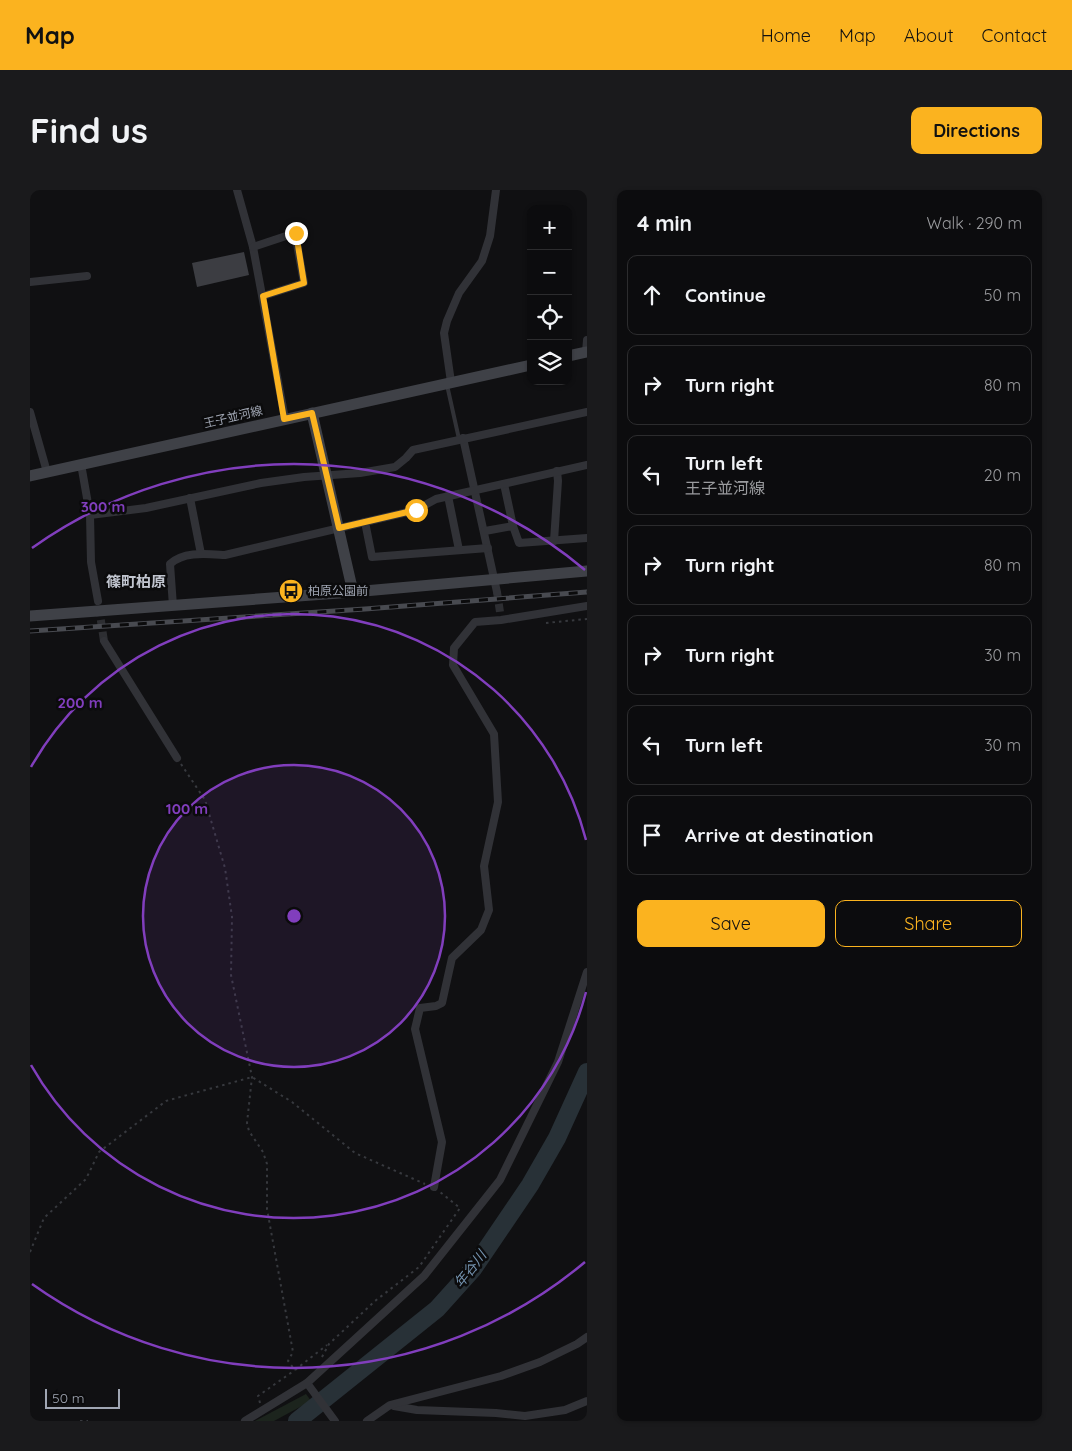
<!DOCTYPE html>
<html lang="en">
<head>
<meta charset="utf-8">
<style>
  :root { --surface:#0c0c0e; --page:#1a1a1c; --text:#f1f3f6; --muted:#9a9b9e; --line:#2c2c2e; --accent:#fbb31f }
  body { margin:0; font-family:Quicksand,"Noto Sans JP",sans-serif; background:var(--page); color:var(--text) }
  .controls { position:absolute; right:15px; top:15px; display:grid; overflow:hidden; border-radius:10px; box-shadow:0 1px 4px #0004 }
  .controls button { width:45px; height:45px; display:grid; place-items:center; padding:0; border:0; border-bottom:1px solid var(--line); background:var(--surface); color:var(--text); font:25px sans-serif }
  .scale { position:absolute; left:15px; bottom:12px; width:75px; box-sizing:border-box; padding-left:5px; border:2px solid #a0a6b3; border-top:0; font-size:14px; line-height:18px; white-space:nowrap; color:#a0a6b3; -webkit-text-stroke:4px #0b0b0c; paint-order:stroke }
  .stop { position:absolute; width:15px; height:15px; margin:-11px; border:4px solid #fbb31f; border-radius:50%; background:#fff }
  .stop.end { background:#fbb31f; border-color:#fff; box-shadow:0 1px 5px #0008 }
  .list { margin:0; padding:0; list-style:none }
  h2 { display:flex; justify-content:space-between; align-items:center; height:65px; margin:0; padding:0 20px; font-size:21px }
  h2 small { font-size:16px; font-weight:400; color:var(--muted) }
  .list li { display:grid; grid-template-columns:32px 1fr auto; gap:15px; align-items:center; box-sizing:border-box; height:80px; margin:0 10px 10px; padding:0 10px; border:1px solid var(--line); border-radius:10px }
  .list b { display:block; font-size:19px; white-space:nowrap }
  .list p { margin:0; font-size:16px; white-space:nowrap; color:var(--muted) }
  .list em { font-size:16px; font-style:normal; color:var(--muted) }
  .actions { display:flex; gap:10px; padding:15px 20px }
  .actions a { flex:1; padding:11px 0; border:1px solid var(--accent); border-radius:10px; text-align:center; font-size:18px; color:var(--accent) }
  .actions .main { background:var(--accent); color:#111 }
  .icon { flex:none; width:28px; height:28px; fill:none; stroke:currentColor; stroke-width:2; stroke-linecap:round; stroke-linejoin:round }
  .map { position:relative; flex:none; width:557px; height:1231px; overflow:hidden; border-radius:10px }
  header { display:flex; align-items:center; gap:30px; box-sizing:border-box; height:70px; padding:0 25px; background:var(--accent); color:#111 }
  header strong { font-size:24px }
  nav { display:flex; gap:28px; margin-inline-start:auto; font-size:18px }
  .intro { display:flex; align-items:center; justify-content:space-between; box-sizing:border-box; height:120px; padding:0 30px }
  h1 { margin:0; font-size:35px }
  .button { padding:12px 22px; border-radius:10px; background:var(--accent); color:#111; font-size:18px; font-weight:700 }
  main { display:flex; gap:30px; padding:0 30px }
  aside { flex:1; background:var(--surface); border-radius:10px; box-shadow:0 1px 4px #0004 }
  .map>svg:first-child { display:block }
</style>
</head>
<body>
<header>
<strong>Map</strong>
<nav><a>Home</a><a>Map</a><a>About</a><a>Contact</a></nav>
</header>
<div class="intro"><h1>Find us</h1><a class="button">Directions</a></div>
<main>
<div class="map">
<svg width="557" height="1231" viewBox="0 0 557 1231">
  <rect width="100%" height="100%" fill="#101012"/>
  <path fill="#1c241d" d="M 276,1204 L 281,1211 L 244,1231 L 225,1231 Z"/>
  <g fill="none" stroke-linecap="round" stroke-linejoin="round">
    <path stroke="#283137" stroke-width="18" d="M 267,1231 L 407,1119 L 443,1079 L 500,995 L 527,948 L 557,882"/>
  </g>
  <path fill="#3c3d42" d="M 214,62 L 219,85 L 167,97 L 162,73 Z"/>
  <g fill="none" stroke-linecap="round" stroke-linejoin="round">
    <g stroke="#2d2e32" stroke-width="8" stroke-dasharray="8 4" stroke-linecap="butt">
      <path d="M 467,402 L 470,422"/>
      <path d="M 69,418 L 74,451"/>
    </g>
    <g stroke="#37393e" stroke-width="2" stroke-dasharray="2.5 4" stroke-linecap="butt">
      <path d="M 516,433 L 557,429"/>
      <path d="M 151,574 L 175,610 L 195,678 L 202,727 L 201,785 L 222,887 L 217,933 L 219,941 L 233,962 L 237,974 L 237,1019 L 263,1162 L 258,1171 L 265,1180 L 297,1155"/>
      <path d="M 0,1062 L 14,1028 L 56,989 L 69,962 L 136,911 L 222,887 L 262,912 L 325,963 L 395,994"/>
      <path d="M 292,1167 L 299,1154 L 345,1111 L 389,1077 L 430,1018 L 410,1002"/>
      <path d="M 230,1213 L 228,1206 L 265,1180"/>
      <path d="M 50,1231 L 58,1231"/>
    </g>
    <path stroke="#313237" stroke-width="4" d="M 417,195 L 429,249"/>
    <g stroke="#313237" stroke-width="8">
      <path d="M 207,0 L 223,57 L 255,229"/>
      <path d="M 223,57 L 265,43 L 274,93 L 233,106"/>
      <path d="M 0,92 L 57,86"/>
      <path d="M 556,162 L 557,150"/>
      <path d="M 421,192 L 414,143 L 417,131 L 429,103 L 452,71 L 460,46 L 466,0"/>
      <path d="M 0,222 L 17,282"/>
      <path d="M 433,248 L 467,402"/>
      <path d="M 51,274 L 60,325 L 61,372 L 68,411"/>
      <path d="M 418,306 L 429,360"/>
      <path d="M 160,308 L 171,364"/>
      <path d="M 60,325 L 116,318 L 231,293 L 274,287 L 330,283 L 365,277 L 376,268 L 383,260 L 557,222"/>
      <path d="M 335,332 L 342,367 L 458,358"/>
      <path d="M 483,336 L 489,353 L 557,348"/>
      <path d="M 455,341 L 483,336 L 474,294"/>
      <path d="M 524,351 L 528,291 L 527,281"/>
      <path d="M 143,416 L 140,374 C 154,361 177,364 195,365 L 386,320 L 406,309 L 557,275"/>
      <path d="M 74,451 L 147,568"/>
      <path d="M 404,997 L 412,952 L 385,839 L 390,818 L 406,816 L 412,813 L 422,768 L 451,740 L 459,720 L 454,676 L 468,612 L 464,544 L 423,475 L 424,458 L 445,432 L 471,430 L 557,416"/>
      <path d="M 277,1193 L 305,1231"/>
      <path d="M 364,1216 L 387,1220 L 466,1223 L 495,1226 L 535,1220 L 557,1211"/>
      <path d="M 215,1231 L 277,1193 L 394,1086 L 470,990 L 528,872 L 557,782"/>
      <path d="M 337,1231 L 360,1215 L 471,1186 L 510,1172 L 547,1154 L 557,1147"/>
    </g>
    <g stroke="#3f4147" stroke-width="11">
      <path d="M 538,166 L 557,162"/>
      <path d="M 282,223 L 323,402"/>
      <path d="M 0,286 L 501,175"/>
      <path d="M 0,426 L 323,402 L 557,381"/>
    </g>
    <g stroke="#484a50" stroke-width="5">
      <path id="rail" d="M 0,441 L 335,419 L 557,402"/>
    </g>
    <use href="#rail" stroke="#0b0b0c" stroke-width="3" stroke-dasharray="9" stroke-linecap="butt"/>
  </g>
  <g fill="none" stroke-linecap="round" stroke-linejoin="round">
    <path stroke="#fbb31f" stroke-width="6" d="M 266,43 L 274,93 L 233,106 L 254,229 L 282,223 L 309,338 L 386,320"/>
  </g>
  <circle cx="264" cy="726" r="151" fill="#813ebd" fill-opacity=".12"/>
  <g fill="none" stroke="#813ebd" stroke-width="2.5">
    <circle cx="264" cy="726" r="151"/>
    <path d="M556 802A302 302 0 0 1 1 875M1 577A302 302 0 0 1 556 650"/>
    <path d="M555 1072A452 452 0 0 1 2 1094M2 358A452 452 0 0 1 555 380"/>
  </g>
  <defs>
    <g id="bus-disc" transform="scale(1.25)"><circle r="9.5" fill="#fbb31f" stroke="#0b0b0c"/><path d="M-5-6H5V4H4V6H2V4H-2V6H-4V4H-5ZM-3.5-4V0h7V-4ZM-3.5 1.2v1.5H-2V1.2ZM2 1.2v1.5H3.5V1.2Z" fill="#111"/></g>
  </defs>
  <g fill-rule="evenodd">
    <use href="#bus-disc" x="261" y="401"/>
  </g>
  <g text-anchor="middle" stroke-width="5" stroke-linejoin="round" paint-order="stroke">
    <g font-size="12" fill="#a0a6b3" stroke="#0b0b0c">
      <text transform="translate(203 227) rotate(-13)" y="4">王子並河線</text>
    </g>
    <g font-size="12" fill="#a0a6b3" stroke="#0b0b0c" text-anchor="start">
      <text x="278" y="405">柏原公園前</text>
    </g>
    <g font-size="14" font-style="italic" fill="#7594b1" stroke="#0b0b0c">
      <text transform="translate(440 1079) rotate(-52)" y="5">年谷川</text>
    </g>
    <g font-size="15" font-weight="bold" fill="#c1c5cf" stroke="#0b0b0c">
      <text x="106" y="397">篠町柏原</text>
    </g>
  </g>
  <circle cx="264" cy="726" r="8" fill="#813ebd" stroke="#0b0b0c" stroke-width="2.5"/>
  <g font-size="15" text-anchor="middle" font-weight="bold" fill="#813ebd" stroke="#0b0b0c" stroke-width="5" stroke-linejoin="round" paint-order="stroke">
    <text x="73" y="322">300 m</text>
    <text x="50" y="518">200 m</text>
    <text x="157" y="624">100 m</text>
  </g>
</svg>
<div class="controls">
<button>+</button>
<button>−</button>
<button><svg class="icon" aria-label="locate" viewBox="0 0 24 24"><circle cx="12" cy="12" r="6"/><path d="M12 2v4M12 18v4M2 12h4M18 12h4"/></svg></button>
<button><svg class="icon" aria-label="layers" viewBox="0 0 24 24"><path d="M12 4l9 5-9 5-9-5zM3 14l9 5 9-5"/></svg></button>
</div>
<div class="scale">50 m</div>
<div class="stop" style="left:386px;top:320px"></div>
<div class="stop end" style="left:266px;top:43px"></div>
</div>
<aside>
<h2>4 min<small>Walk · 290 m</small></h2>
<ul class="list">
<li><svg class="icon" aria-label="ahead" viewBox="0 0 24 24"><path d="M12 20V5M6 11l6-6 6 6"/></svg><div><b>Continue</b></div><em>50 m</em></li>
<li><svg class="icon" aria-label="right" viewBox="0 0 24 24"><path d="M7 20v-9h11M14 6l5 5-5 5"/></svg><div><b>Turn right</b></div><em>80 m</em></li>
<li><svg class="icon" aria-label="left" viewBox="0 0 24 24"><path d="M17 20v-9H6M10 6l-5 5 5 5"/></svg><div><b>Turn left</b><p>王子並河線</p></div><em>20 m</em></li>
<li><svg class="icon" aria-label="right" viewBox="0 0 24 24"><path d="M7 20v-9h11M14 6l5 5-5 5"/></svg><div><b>Turn right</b></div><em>80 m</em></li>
<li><svg class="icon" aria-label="right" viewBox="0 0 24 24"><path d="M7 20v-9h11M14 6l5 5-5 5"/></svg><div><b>Turn right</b></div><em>30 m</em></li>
<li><svg class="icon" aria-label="left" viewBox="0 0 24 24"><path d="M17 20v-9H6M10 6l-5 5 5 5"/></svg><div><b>Turn left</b></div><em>30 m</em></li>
<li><svg class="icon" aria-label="arrive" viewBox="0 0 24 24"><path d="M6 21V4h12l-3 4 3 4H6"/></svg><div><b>Arrive at destination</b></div></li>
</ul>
<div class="actions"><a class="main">Save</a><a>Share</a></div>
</aside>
</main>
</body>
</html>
